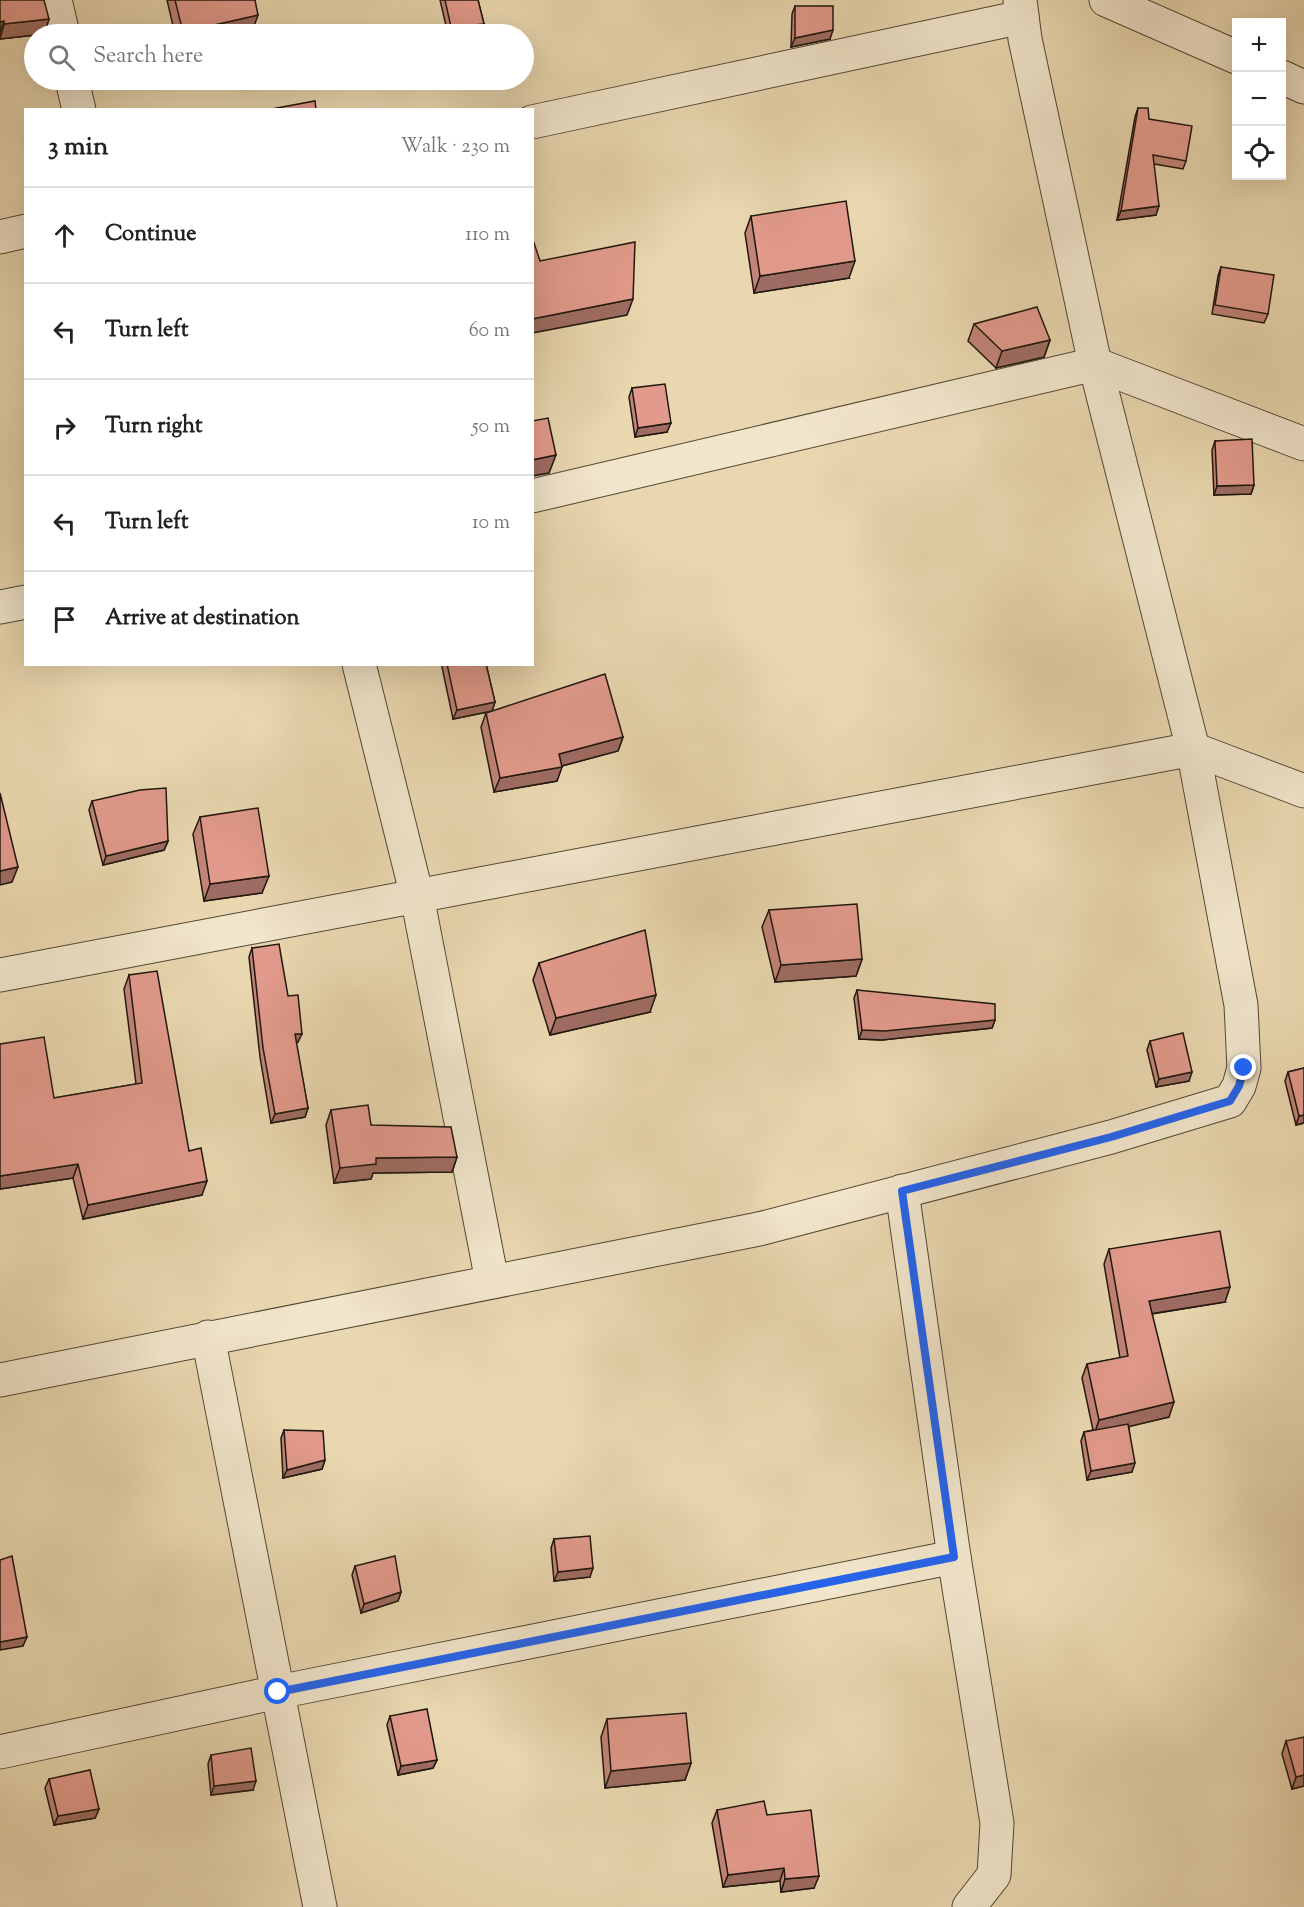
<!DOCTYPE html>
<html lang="en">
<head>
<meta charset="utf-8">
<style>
  :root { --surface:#fff; --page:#f2f2f2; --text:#222; --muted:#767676; --line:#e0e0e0 }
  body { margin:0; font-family:"Sorts Mill Goudy",serif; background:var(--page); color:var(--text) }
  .controls { position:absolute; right:18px; top:18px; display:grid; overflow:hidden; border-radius:0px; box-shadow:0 6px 24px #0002 }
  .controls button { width:54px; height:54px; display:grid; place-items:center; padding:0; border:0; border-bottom:2px solid var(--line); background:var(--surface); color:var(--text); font:30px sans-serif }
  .stop { position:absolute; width:18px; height:18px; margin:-14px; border:4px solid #2563eb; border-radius:50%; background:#fff }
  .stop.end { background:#2563eb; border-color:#fff; box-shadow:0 2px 6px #0008 }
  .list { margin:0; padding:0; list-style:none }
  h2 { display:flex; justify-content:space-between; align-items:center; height:78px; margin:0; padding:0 24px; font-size:26px }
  h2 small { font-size:20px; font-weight:400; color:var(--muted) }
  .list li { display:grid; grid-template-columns:39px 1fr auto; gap:18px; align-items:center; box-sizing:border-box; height:96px; padding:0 24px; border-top:2px solid var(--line) }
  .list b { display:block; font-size:22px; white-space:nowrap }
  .list em { font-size:20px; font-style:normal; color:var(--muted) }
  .icon { flex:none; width:33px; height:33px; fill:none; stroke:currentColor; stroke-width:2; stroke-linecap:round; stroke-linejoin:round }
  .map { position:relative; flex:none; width:1304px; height:1907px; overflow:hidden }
  .search { position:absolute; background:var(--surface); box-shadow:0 6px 24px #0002; left:24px; top:24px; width:510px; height:66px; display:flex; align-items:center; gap:15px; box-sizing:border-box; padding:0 21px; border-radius:33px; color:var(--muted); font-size:22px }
  .panel { position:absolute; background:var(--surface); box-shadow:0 6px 24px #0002; left:24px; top:108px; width:510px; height:558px; border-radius:0px }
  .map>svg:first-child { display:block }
</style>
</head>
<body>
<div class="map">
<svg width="1304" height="1907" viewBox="0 0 1304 1907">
  <rect width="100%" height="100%" fill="#e9d7af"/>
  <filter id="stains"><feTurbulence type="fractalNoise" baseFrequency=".00333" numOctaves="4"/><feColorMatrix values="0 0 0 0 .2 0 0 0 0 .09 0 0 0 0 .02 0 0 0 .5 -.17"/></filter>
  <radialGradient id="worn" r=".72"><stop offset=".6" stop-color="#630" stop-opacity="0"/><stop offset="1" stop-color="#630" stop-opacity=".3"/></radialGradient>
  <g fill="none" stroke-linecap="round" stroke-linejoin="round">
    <g stroke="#524636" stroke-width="35">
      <g id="minor">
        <path d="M 55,0 L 63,34"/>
        <path d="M 1106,0 L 1236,57"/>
        <path d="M 1282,77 L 1304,87"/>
        <path d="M 72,80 L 79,110"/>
        <path d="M 532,122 L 1022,17"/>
        <path d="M 0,237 L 26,231"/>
        <path d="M 532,496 L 1095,364 L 1304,444"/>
        <path d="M 0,607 L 26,602"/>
        <path d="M 359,664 L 417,896 L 492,1281"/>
        <path d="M 0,975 L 1193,749 L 1304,791"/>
        <path d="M 902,1191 L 954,1557 L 997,1823 L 994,1875 L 969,1907"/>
        <path d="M 208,1337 L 320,1907"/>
        <path d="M 0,1380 L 759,1229 L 1111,1137 L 1230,1101 L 1239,1086 L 1244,1068 L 1241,1005 L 1193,749 L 1095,364 L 1025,39 L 1020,0"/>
        <path d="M 0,1752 L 278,1692 L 954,1557"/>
      </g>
    </g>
    <use href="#minor" stroke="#f1e5cb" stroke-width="33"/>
  </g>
  <g fill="#c28478" stroke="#1f160e" stroke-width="1.5">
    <path d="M 0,0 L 49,19 L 44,34 L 0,39 Z"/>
    <path d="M 167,0 L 255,0 L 253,29 L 231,34 L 175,34 Z"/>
    <path d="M 440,0 L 478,0 L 484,24 L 481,32 L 462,34 L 448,34 Z"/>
    <path d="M 795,6 L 830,39 L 791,47 L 792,14 Z"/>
    <path d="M 1138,108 L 1186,161 L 1183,169 L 1154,164 L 1156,215 L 1117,220 L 1135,117 Z"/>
    <path d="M 751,216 L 849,278 L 754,293 L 745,233 Z"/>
    <path d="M 1221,267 L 1268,314 L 1264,323 L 1212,314 L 1218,276 Z"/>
    <path d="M 974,324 L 1050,340 L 1044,357 L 996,368 L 968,341 Z"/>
    <path d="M 632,388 L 667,432 L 635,437 L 629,397 Z"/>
    <path d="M 1215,441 L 1254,485 L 1251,494 L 1214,495 L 1212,450 Z"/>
    <path d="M 443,664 L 486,664 L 495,702 L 492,711 L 453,719 L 442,667 Z"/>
    <path d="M 486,713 L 623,737 L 618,751 L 562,766 L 557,781 L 494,792 L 481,727 Z"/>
    <path d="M 92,801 L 168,841 L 164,850 L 103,865 L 89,810 Z"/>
    <path d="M 200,817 L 262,893 L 204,901 L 193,834 Z"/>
    <path d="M 769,910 L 862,959 L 856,976 L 775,982 L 762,927 Z"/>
    <path d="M 252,948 L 298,1042 L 296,1043 L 308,1108 L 305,1117 L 271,1123 L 260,1057 L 249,957 Z"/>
    <path d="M 539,963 L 650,1012 L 550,1035 L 533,980 Z"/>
    <path d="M 129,975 L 189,1151 L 202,1195 L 83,1219 L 73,1178 L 0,1189 L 0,1044 L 54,1098 L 136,1084 L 124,989 Z"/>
    <path d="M 857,990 L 995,1020 L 992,1028 L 882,1040 L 859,1039 L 854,998 Z"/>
    <path d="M 1150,1041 L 1189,1081 L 1156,1087 L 1147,1050 Z"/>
    <path d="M 1304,1068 L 1304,1123 L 1296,1125 L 1285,1081 L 1288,1072 Z"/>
    <path d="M 331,1110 L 457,1157 L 452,1172 L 373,1173 L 371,1179 L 334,1183 L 326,1125 Z"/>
    <path d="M 1109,1249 L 1225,1302 L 1152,1314 L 1169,1417 L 1129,1426 L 1132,1472 L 1087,1480 L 1081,1441 L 1084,1432 L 1093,1430 L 1082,1378 L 1087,1364 L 1120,1358 L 1104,1264 Z"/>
    <path d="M 284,1430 L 325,1460 L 322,1469 L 283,1478 L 281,1438 Z"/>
    <path d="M 554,1539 L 590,1577 L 554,1581 L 551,1548 Z"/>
    <path d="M 355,1566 L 401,1592 L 398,1601 L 361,1613 L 352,1575 Z"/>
    <path d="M 390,1716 L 437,1760 L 433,1768 L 398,1775 L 387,1725 Z"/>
    <path d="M 607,1719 L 691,1763 L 685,1780 L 605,1788 L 601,1737 Z"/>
    <path d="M 1286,1741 L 1304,1786 L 1292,1789 L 1282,1754 Z"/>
    <path d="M 211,1755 L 253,1790 L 211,1795 L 208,1764 Z"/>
    <path d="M 49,1779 L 99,1809 L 95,1818 L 54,1825 L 45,1788 Z"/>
    <path d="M 717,1810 L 767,1815 L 814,1888 L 781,1892 L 780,1881 L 723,1887 L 712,1823 Z"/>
  </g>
  <g fill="#9e6c62" stroke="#1f160e" stroke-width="1.5">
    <path d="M 258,15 L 253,29 L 231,34 L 182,34 L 183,32 Z"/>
    <path d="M 49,19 L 44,34 L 0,39 L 4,24 Z"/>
    <path d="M 4,21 L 0,32 L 0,22 Z"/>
    <path d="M 484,24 L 481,32 L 462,34 L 449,34 L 451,27 Z"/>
    <path d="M 833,30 L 830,39 L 791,47 L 795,38 Z"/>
    <path d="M 1159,206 L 1156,215 L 1117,220 L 1121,211 Z"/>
    <path d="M 855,261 L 849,278 L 754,293 L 760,276 Z"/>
    <path d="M 633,299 L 627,315 L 532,333 L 532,319 Z"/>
    <path d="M 1050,340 L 1044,357 L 996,368 L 1002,351 Z"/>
    <path d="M 671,423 L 667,432 L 635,437 L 638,428 Z"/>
    <path d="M 556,455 L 549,473 L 532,476 L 532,460 Z"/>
    <path d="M 1254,485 L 1251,494 L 1214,495 L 1217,486 Z"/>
    <path d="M 495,702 L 492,711 L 453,719 L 457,710 Z"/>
    <path d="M 623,737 L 618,751 L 554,768 L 559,754 Z"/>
    <path d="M 562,767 L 557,781 L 494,792 L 500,778 Z"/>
    <path d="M 168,841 L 164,850 L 103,865 L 106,856 Z"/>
    <path d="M 18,867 L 12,882 L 0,885 L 0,871 Z"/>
    <path d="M 269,876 L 262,893 L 204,901 L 210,884 Z"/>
    <path d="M 862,959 L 856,976 L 775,982 L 781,965 Z"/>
    <path d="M 656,995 L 650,1012 L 550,1035 L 556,1018 Z"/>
    <path d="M 995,1020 L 992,1028 L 882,1040 L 859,1039 L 862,1030 Z"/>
    <path d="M 295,1034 L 302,1034 L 298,1042 L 292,1043 Z"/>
    <path d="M 1192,1072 L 1189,1081 L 1156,1087 L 1159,1079 Z"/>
    <path d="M 308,1108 L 305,1117 L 271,1123 L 275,1114 Z"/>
    <path d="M 1304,1115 L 1304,1123 L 1296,1125 L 1299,1116 Z"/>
    <path d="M 457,1157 L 452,1172 L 373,1173 L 371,1179 L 334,1183 L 340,1168 L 376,1158 Z"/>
    <path d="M 78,1164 L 73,1178 L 0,1189 L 0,1176 Z"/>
    <path d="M 207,1181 L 202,1195 L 83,1219 L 88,1205 Z"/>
    <path d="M 1230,1287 L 1225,1302 L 1143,1315 L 1149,1301 Z"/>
    <path d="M 1174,1402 L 1169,1417 L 1094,1435 L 1099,1420 Z"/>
    <path d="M 325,1460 L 322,1469 L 283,1478 L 287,1470 Z"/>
    <path d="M 1135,1463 L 1132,1472 L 1087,1480 L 1091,1471 Z"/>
    <path d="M 593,1568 L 590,1577 L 554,1581 L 558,1572 Z"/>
    <path d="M 401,1592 L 398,1601 L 361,1613 L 364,1604 Z"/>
    <path d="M 27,1637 L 23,1646 L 0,1650 L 0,1642 Z"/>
    <path d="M 437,1760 L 433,1768 L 398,1775 L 401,1766 Z"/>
    <path d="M 691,1763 L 685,1780 L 605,1788 L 611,1771 Z"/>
    <path d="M 1304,1775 L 1304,1786 L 1292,1789 L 1296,1777 Z"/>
    <path d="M 256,1781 L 253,1790 L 211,1795 L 214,1786 Z"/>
    <path d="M 99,1809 L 95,1818 L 54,1825 L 58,1816 Z"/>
    <path d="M 784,1868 L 780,1881 L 723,1887 L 728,1875 Z"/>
    <path d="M 819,1876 L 814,1888 L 781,1892 L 785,1879 Z"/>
  </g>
  <g fill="#e29a8c" stroke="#1f160e" stroke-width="1.5">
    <path d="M 0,0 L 44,0 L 49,19 L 4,24 L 4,21 L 0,22 Z"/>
    <path d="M 175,0 L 255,0 L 258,15 L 183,32 Z"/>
    <path d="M 445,0 L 478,0 L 484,24 L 451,27 Z"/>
    <path d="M 795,6 L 833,6 L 833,30 L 795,38 Z"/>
    <path d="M 315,101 L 316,110 L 266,110 Z"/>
    <path d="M 1138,108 L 1148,108 L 1149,119 L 1192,126 L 1186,161 L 1153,155 L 1159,206 L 1121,211 Z"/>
    <path d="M 846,201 L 855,261 L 760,276 L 751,216 Z"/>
    <path d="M 532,237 L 540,261 L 635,242 L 633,299 L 532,319 Z"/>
    <path d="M 1221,267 L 1274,275 L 1268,314 L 1215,305 Z"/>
    <path d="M 1037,307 L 1050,340 L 1002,351 L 974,324 Z"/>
    <path d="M 665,384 L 671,423 L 638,428 L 632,388 Z"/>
    <path d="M 548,418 L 556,455 L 532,460 L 532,421 Z"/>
    <path d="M 1252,439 L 1254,485 L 1217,486 L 1215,441 Z"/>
    <path d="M 447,664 L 486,664 L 495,702 L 457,710 Z"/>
    <path d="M 605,674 L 623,737 L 559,754 L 562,767 L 500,778 L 486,713 Z"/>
    <path d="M 166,788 L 168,841 L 106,856 L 92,801 L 140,790 Z"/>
    <path d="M 0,793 L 18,867 L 0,871 Z"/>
    <path d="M 258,808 L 269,876 L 210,884 L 200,817 Z"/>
    <path d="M 857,904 L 862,959 L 781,965 L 769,910 Z"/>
    <path d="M 645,930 L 656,995 L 556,1018 L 539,963 Z"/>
    <path d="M 279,944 L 288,996 L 298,995 L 302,1034 L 295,1034 L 308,1108 L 275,1114 L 263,1048 L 252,948 Z"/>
    <path d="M 157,971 L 189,1151 L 201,1148 L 207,1181 L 88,1205 L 78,1164 L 0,1176 L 0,1044 L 44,1037 L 54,1098 L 142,1083 L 129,975 Z"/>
    <path d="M 857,990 L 995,1004 L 995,1020 L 885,1031 L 862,1030 Z"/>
    <path d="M 1183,1033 L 1192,1072 L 1159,1079 L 1150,1041 Z"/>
    <path d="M 1304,1068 L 1304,1115 L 1299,1116 L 1288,1072 Z"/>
    <path d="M 368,1105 L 371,1125 L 451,1127 L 457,1157 L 376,1158 L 376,1164 L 340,1168 L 331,1110 Z"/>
    <path d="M 1220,1231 L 1230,1287 L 1149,1301 L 1174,1402 L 1099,1420 L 1087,1364 L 1128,1356 L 1109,1249 Z"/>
    <path d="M 1128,1424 L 1135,1463 L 1091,1471 L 1084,1432 Z"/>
    <path d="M 284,1430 L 323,1431 L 325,1460 L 287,1470 Z"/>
    <path d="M 590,1536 L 593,1568 L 558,1572 L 554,1539 Z"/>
    <path d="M 12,1556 L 27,1637 L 0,1642 L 0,1560 Z"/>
    <path d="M 395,1556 L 401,1592 L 364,1604 L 355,1566 Z"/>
    <path d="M 427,1709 L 437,1760 L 401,1766 L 390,1716 Z"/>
    <path d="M 686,1713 L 691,1763 L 611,1771 L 607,1719 Z"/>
    <path d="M 1304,1737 L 1304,1775 L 1296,1777 L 1286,1741 Z"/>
    <path d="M 251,1748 L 256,1781 L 214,1786 L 211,1755 Z"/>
    <path d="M 90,1770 L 99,1809 L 58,1816 L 49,1779 Z"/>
    <path d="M 764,1801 L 767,1815 L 811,1810 L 819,1876 L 785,1879 L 784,1868 L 728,1875 L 717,1810 Z"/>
  </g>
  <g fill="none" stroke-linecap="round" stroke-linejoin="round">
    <path stroke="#2563eb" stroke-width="8" d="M 278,1692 L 954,1557 L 902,1191 L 1111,1137 L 1230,1101 L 1239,1086 L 1244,1068"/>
  </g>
  <rect width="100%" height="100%" filter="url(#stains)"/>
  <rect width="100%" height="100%" fill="url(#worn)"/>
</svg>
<div class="controls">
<button>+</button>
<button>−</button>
<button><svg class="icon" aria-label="locate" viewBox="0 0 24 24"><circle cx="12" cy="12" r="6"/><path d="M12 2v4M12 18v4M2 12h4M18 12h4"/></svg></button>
</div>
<div class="stop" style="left:278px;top:1692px"></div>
<div class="stop end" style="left:1244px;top:1068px"></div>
<div class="search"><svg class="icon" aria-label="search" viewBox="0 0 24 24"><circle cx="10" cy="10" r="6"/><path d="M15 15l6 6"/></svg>Search here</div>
<section class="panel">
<h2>3 min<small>Walk · 230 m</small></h2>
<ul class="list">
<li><svg class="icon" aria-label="ahead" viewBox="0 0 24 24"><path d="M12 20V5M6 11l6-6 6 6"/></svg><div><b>Continue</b></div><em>110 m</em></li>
<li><svg class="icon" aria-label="left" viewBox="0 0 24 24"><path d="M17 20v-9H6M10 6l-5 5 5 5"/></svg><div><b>Turn left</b></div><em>60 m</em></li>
<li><svg class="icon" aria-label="right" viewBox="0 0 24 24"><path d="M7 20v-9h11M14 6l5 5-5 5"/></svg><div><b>Turn right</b></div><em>50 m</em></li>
<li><svg class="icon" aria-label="left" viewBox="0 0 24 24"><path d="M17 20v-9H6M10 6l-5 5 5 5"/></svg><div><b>Turn left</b></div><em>10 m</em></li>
<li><svg class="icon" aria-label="arrive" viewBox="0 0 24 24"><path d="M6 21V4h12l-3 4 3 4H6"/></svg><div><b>Arrive at destination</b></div></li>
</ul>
</section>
</div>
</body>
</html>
